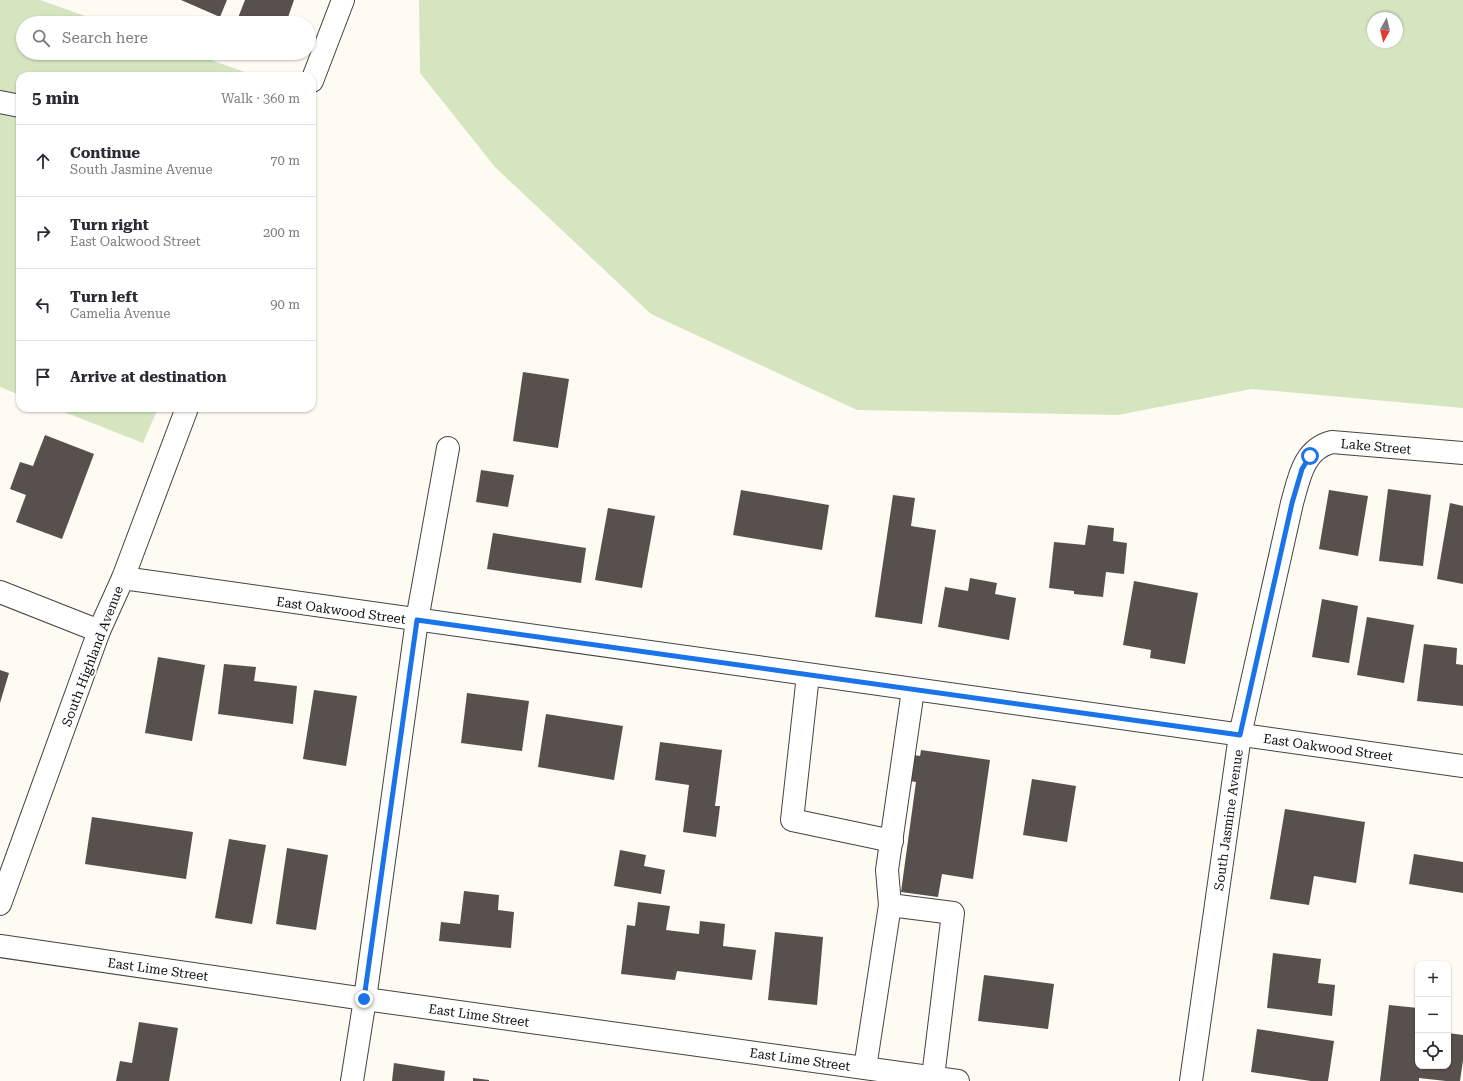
<!DOCTYPE html>
<html lang="en">
<head>
<meta charset="utf-8">
<style>
  :root { --surface:#fff; --page:#f7f7f7; --text:#2b2b33; --muted:#7c7c81; --line:#e1e1e2 }
  body { margin:0; font-family:"Roboto Serif",serif; background:var(--page); color:var(--text) }
  .controls { position:absolute; right:12px; bottom:12px; display:grid; overflow:hidden; border-radius:8px; box-shadow:0 1px 3px #0004 }
  .controls button { width:36px; height:36px; display:grid; place-items:center; padding:0; border:0; border-bottom:1px solid var(--line); background:var(--surface); color:var(--text); font:20px sans-serif }
  .compass { position:absolute; left:1367px; top:12px; width:36px; height:36px; border-radius:50%; background:var(--surface); box-shadow:0 1px 3px #0004; rotate:188deg }
  .stop { position:absolute; width:12px; height:12px; margin:-9px; border:3px solid #1a73e8; border-radius:50%; background:#fff }
  .stop.end { background:#1a73e8; border-color:#fff; box-shadow:0 1px 4px #0008 }
  .list { margin:0; padding:0; list-style:none }
  h2 { display:flex; justify-content:space-between; align-items:center; height:52px; margin:0; padding:0 16px; font-size:17px }
  h2 small { font-size:13px; font-weight:400; color:var(--muted) }
  .list li { display:grid; grid-template-columns:26px 1fr auto; gap:12px; align-items:center; box-sizing:border-box; height:72px; padding:0 16px; border-top:1px solid var(--line) }
  .list b { display:block; font-size:15px; white-space:nowrap }
  .list p { margin:0; font-size:13px; white-space:nowrap; color:var(--muted) }
  .list em { font-size:13px; font-style:normal; color:var(--muted) }
  .icon { flex:none; width:22px; height:22px; fill:none; stroke:currentColor; stroke-width:2; stroke-linecap:round; stroke-linejoin:round }
  .map { position:relative; flex:none; width:1463px; height:1081px; overflow:hidden }
  .search { position:absolute; background:var(--surface); box-shadow:0 1px 3px #0004; left:16px; top:16px; width:300px; height:44px; display:flex; align-items:center; gap:10px; box-sizing:border-box; padding:0 14px; border-radius:22px; color:var(--muted); font-size:15px }
  .panel { position:absolute; background:var(--surface); box-shadow:0 1px 3px #0004; left:16px; top:72px; width:300px; height:340px; border-radius:12px }
  .map>svg:first-child { display:block }
</style>
</head>
<body>
<div class="map">
<svg width="1463" height="1081" viewBox="0 0 1463 1081">
  <rect width="100%" height="100%" fill="#fefbf3"/>
  <g fill="#d5e5c0" fill-rule="evenodd">
    <path d="M 0,0 L 40,0 L 105,23 L 23,23 L 23,53 L 191,53 L 256,76 L 20,76 L 20,395 L 0,387 Z"/>
    <path d="M 419,0 L 1463,0 L 1463,408 L 1252,389 L 1118,415 L 857,410 L 651,314 L 495,167 L 420,73 ZM 1373,18 L 1397,18 L 1397,42 L 1373,42 Z"/>
    <path d="M 54,408 L 158,408 L 143,443 Z"/>
  </g>
  <g fill="#57504d">
    <path d="M 181,0 L 227,0 L 220,17 Z"/>
    <path d="M 245,0 L 294,0 L 286,23 L 236,23 Z"/>
    <path d="M 523,372 L 569,379 L 558,448 L 513,441 Z"/>
    <path d="M 45,435 L 94,454 L 62,539 L 16,522 L 26,495 L 10,489 L 20,462 L 33,466 Z"/>
    <path d="M 481,470 L 514,475 L 508,507 L 476,502 Z"/>
    <path d="M 1388,489 L 1431,495 L 1423,566 L 1379,561 Z"/>
    <path d="M 741,490 L 829,505 L 822,550 L 733,535 Z"/>
    <path d="M 1329,490 L 1368,496 L 1358,556 L 1319,549 Z"/>
    <path d="M 893,495 L 915,498 L 911,526 L 936,530 L 922,624 L 875,617 Z"/>
    <path d="M 1450,503 L 1463,506 L 1463,584 L 1437,579 Z"/>
    <path d="M 608,508 L 655,516 L 642,588 L 595,580 Z"/>
    <path d="M 1088,525 L 1114,528 L 1113,541 L 1127,543 L 1124,574 L 1106,572 L 1103,597 L 1074,594 L 1074,591 L 1049,588 L 1054,542 L 1085,545 Z"/>
    <path d="M 493,533 L 586,548 L 581,583 L 487,569 Z"/>
    <path d="M 970,578 L 997,583 L 995,594 L 1016,598 L 1009,640 L 938,627 L 945,587 L 968,591 Z"/>
    <path d="M 1134,581 L 1198,593 L 1185,664 L 1150,658 L 1151,650 L 1123,645 Z"/>
    <path d="M 1322,599 L 1358,606 L 1349,663 L 1312,657 Z"/>
    <path d="M 1367,617 L 1414,625 L 1404,683 L 1357,675 Z"/>
    <path d="M 1424,644 L 1457,648 L 1456,664 L 1463,665 L 1463,706 L 1417,701 Z"/>
    <path d="M 158,657 L 205,665 L 192,741 L 145,733 Z"/>
    <path d="M 224,664 L 256,667 L 254,681 L 297,686 L 293,724 L 218,714 Z"/>
    <path d="M 0,670 L 9,673 L 0,703 Z"/>
    <path d="M 314,690 L 357,696 L 346,766 L 303,759 Z"/>
    <path d="M 467,693 L 529,701 L 522,751 L 461,743 Z"/>
    <path d="M 546,714 L 623,726 L 614,780 L 538,767 Z"/>
    <path d="M 660,742 L 722,750 L 715,806 L 720,806 L 716,837 L 683,832 L 689,785 L 655,780 Z"/>
    <path d="M 921,750 L 990,760 L 973,879 L 942,874 L 938,897 L 901,892 L 916,782 L 904,780 L 908,754 L 920,756 Z"/>
    <path d="M 1032,779 L 1076,786 L 1067,842 L 1023,835 Z"/>
    <path d="M 1285,809 L 1365,822 L 1356,883 L 1314,876 L 1309,905 L 1270,899 Z"/>
    <path d="M 92,817 L 193,832 L 186,879 L 85,864 Z"/>
    <path d="M 229,839 L 266,845 L 252,924 L 215,918 Z"/>
    <path d="M 287,848 L 328,855 L 316,930 L 276,924 Z"/>
    <path d="M 620,850 L 646,855 L 644,866 L 665,870 L 661,894 L 614,886 Z"/>
    <path d="M 1414,854 L 1463,862 L 1463,893 L 1409,884 Z"/>
    <path d="M 464,891 L 499,895 L 498,910 L 514,912 L 511,948 L 439,941 L 441,922 L 460,924 Z"/>
    <path d="M 638,902 L 670,906 L 666,930 L 699,934 L 700,921 L 725,924 L 723,946 L 756,950 L 752,980 L 677,971 L 675,980 L 621,974 L 627,925 L 635,926 Z"/>
    <path d="M 775,932 L 823,937 L 817,1005 L 768,1000 Z"/>
    <path d="M 1273,953 L 1321,959 L 1318,983 L 1335,985 L 1332,1016 L 1267,1008 Z"/>
    <path d="M 984,975 L 1054,984 L 1048,1029 L 978,1021 Z"/>
    <path d="M 1389,1005 L 1418,1008 L 1418,1066 L 1448,1066 L 1448,1033 L 1463,1035 L 1463,1060 L 1460,1081 L 1446,1081 L 1419,1078 L 1419,1081 L 1380,1081 Z"/>
    <path d="M 139,1022 L 178,1028 L 169,1081 L 116,1081 L 120,1061 L 132,1063 Z"/>
    <path d="M 1257,1029 L 1334,1041 L 1328,1081 L 1311,1081 L 1251,1072 Z"/>
    <path d="M 394,1063 L 445,1071 L 444,1081 L 392,1081 Z"/>
    <path d="M 473,1078 L 489,1080 L 489,1081 L 473,1081 Z"/>
  </g>
  <g fill="none" stroke-linecap="round" stroke-linejoin="round">
    <g stroke="#434343" stroke-width="24">
      <g id="minor">
        <path d="M 312,81 L 343,0"/>
        <path d="M 0,102 L 20,106"/>
        <path d="M 123,578 L 1463,766"/>
        <path d="M 0,592 L 99,631"/>
        <path d="M 808,675 L 792,820 L 892,841"/>
        <path d="M 0,904 L 99,631 L 123,578 L 187,408"/>
        <path d="M 890,905 L 887,870 L 913,690"/>
        <path d="M 0,946 L 365,999 L 958,1081"/>
        <path d="M 865,1068 L 890,905 L 953,913 L 933,1077"/>
        <path d="M 352,1081 L 365,999 L 417,620 L 448,448"/>
        <path d="M 1191,1081 L 1240,735 L 1292,503 C 1299,479 1303,449 1332,442 L 1463,453"/>
      </g>
    </g>
    <use href="#minor" stroke="#fff" stroke-width="22"/>
  </g>
  <g fill="none" stroke-linecap="round" stroke-linejoin="round">
    <path stroke="#1a73e8" stroke-width="5" d="M 364,999 L 417,620 L 1240,735 L 1292,503 L 1302,469 L 1310,456"/>
  </g>
  <g text-anchor="middle" stroke-width="4" stroke-linejoin="round" paint-order="stroke">
    <g font-size="13" fill="#101010" stroke="#fff">
      <text transform="translate(1376 446) rotate(5)" y="5">Lake Street</text>
      <text transform="translate(341 610) rotate(8)" y="5">East Oakwood Street</text>
      <text transform="translate(92 656) rotate(-69)" y="5">South Highland Avenue</text>
      <text transform="translate(1328 747) rotate(8)" y="5">East Oakwood Street</text>
      <text transform="translate(1228 820) rotate(-82)" y="5">South Jasmine Avenue</text>
      <text transform="translate(158 969) rotate(8)" y="5">East Lime Street</text>
      <text transform="translate(479 1015) rotate(8)" y="5">East Lime Street</text>
      <text transform="translate(800 1059) rotate(8)" y="5">East Lime Street</text>
    </g>
  </g>
</svg>
<div class="controls">
<button>+</button>
<button>−</button>
<button><svg class="icon" aria-label="locate" viewBox="0 0 24 24"><circle cx="12" cy="12" r="6"/><path d="M12 2v4M12 18v4M2 12h4M18 12h4"/></svg></button>
</div>
<svg class="compass" viewBox="-18 -18 36 36"><path d="M0-13l5 13h-10z" fill="#e53935"/><path d="M0 13l5-13h-10z" fill="#7c7c81"/></svg>
<div class="stop" style="left:1310px;top:456px"></div>
<div class="stop end" style="left:364px;top:999px"></div>
<div class="search"><svg class="icon" aria-label="search" viewBox="0 0 24 24"><circle cx="10" cy="10" r="6"/><path d="M15 15l6 6"/></svg>Search here</div>
<section class="panel">
<h2>5 min<small>Walk · 360 m</small></h2>
<ul class="list">
<li><svg class="icon" aria-label="ahead" viewBox="0 0 24 24"><path d="M12 20V5M6 11l6-6 6 6"/></svg><div><b>Continue</b><p>South Jasmine Avenue</p></div><em>70 m</em></li>
<li><svg class="icon" aria-label="right" viewBox="0 0 24 24"><path d="M7 20v-9h11M14 6l5 5-5 5"/></svg><div><b>Turn right</b><p>East Oakwood Street</p></div><em>200 m</em></li>
<li><svg class="icon" aria-label="left" viewBox="0 0 24 24"><path d="M17 20v-9H6M10 6l-5 5 5 5"/></svg><div><b>Turn left</b><p>Camelia Avenue</p></div><em>90 m</em></li>
<li><svg class="icon" aria-label="arrive" viewBox="0 0 24 24"><path d="M6 21V4h12l-3 4 3 4H6"/></svg><div><b>Arrive at destination</b></div></li>
</ul>
</section>
</div>
</body>
</html>
